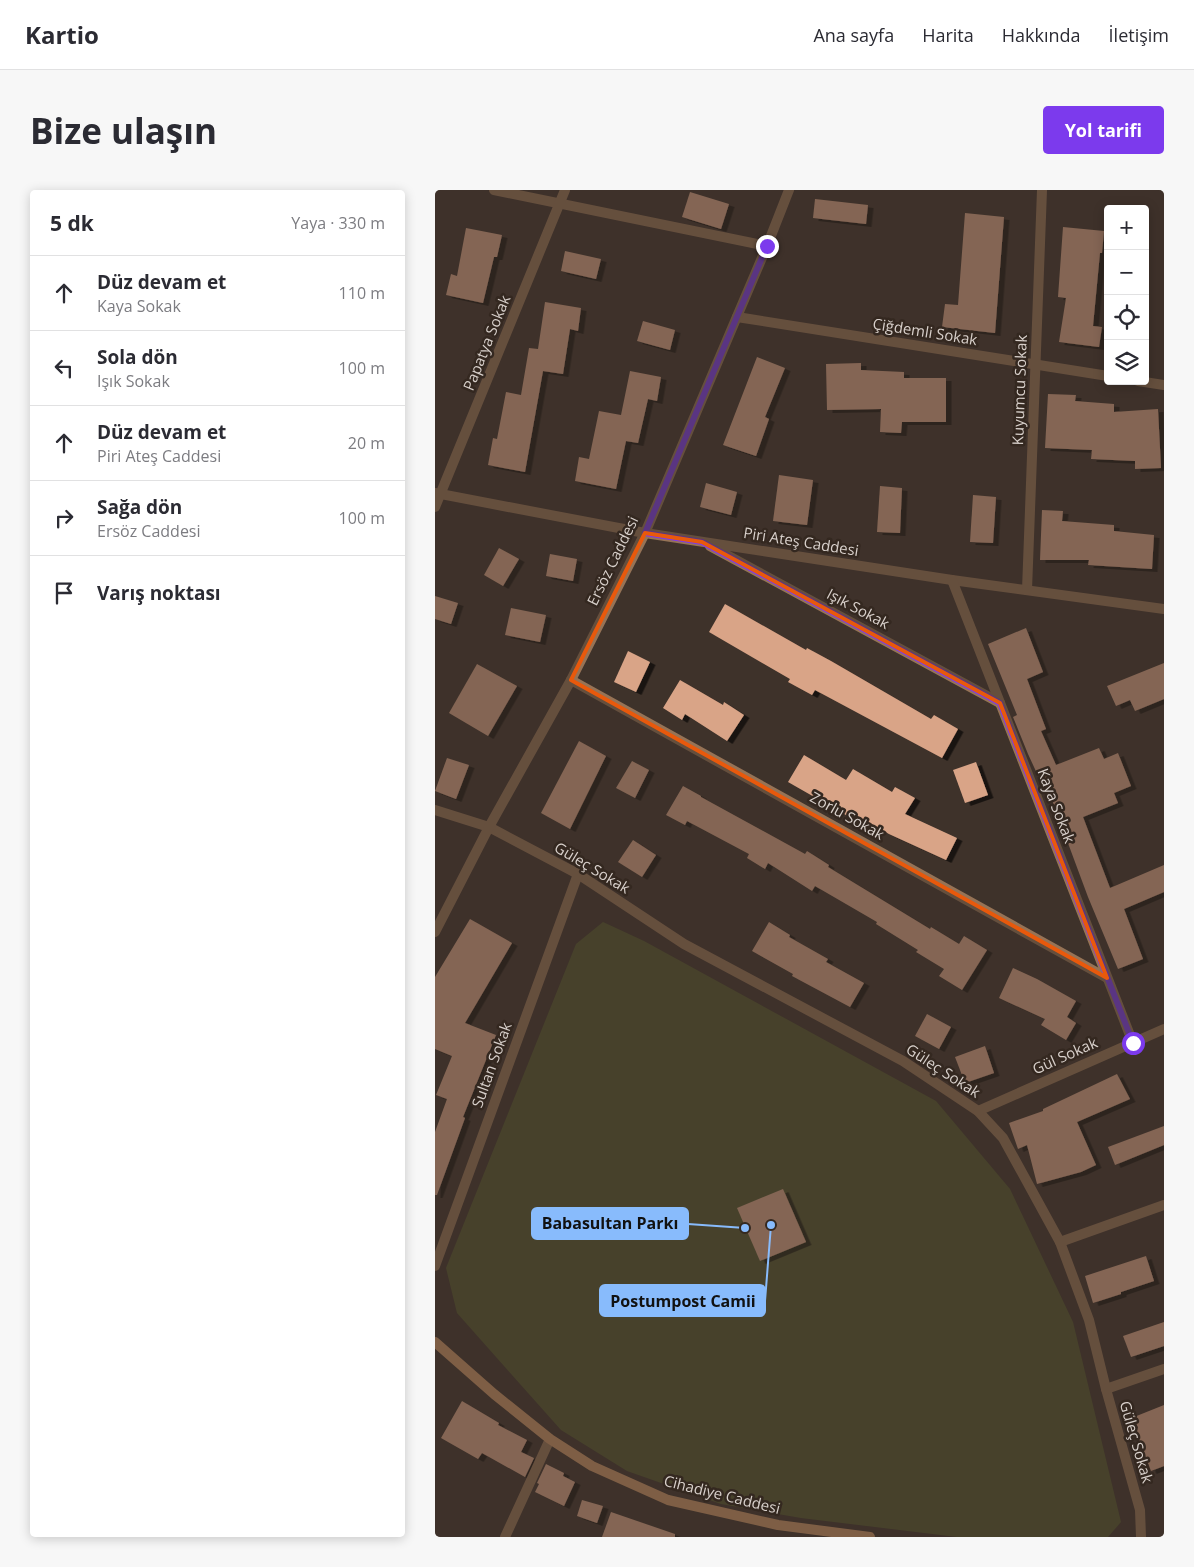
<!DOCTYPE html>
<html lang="tr">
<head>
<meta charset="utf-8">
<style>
  :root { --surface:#fff; --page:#f7f7f7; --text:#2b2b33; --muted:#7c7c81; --line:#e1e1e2; --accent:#7c3aed }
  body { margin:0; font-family:"Open Sans",sans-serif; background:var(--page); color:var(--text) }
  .controls { position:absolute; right:15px; top:15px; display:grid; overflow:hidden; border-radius:5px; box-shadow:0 2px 12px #0003 }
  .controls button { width:45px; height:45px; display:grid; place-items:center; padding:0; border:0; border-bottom:1px solid var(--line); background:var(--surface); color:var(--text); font:25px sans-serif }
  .stop { position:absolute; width:15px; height:15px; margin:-11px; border:4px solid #7c3aed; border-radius:50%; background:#fff }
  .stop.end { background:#7c3aed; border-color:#fff; box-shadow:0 1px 5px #0008 }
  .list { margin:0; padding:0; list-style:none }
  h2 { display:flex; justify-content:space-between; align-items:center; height:65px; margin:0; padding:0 20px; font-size:21px }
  h2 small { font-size:16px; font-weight:400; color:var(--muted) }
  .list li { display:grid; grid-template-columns:32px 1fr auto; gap:15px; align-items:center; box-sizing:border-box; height:75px; padding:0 20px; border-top:1px solid var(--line) }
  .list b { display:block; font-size:19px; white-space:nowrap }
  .list p { margin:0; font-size:16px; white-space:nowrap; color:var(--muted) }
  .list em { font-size:16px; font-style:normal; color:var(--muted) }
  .icon { flex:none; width:28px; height:28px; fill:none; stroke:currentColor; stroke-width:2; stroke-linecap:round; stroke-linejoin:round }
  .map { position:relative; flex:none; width:729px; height:1347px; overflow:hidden; border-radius:5px }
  header { display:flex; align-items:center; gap:30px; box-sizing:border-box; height:70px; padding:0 25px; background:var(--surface); border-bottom:1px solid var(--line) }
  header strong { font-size:24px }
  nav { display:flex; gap:28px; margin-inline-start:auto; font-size:18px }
  .intro { display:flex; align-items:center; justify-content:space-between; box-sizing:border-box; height:120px; padding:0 30px }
  h1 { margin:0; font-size:35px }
  .button { padding:12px 22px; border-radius:5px; background:var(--accent); color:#fff; font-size:18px; font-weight:700 }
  main { display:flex; gap:30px; padding:0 30px }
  aside { flex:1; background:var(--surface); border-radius:5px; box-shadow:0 2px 12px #0003 }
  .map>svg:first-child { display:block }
</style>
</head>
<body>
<header>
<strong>Kartio</strong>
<nav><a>Ana sayfa</a><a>Harita</a><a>Hakkında</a><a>İletişim</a></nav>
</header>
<div class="intro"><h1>Bize ulaşın</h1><a class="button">Yol tarifi</a></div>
<main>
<aside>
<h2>5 dk<small>Yaya · 330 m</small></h2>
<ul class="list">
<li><svg class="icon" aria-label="ahead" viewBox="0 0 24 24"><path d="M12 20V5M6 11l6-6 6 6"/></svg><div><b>Düz devam et</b><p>Kaya Sokak</p></div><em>110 m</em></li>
<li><svg class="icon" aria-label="left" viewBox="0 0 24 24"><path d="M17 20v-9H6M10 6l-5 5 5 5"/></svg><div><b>Sola dön</b><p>Işık Sokak</p></div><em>100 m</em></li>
<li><svg class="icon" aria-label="ahead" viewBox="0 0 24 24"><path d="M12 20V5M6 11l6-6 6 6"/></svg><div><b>Düz devam et</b><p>Piri Ateş Caddesi</p></div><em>20 m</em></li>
<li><svg class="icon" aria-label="right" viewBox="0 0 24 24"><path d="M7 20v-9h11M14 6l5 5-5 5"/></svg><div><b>Sağa dön</b><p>Ersöz Caddesi</p></div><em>100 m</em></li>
<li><svg class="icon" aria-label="arrive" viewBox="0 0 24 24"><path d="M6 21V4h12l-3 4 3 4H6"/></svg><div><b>Varış noktası</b></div></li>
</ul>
</aside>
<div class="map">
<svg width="729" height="1347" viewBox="0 0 729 1347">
  <defs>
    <filter id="shadow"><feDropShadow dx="5.5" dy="3" stdDeviation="0" flood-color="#0009"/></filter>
  </defs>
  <rect width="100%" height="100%" fill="#3e322a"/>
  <path fill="#53562e" d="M 168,732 L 209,751 L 501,911 L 575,999 L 638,1132 L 686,1332 L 673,1347 L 522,1347 L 366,1328 L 286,1314 L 192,1281 L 126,1240 L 22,1123 L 11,1078 L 141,754 Z"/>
  <g fill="#d9a487" filter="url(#shadow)">
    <path d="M 255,2 L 294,14 L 286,39 L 247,27 Z"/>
    <path d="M 380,9 L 433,15 L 431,34 L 378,28 Z"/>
    <path d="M 530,23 L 569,27 L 560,143 L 507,137 L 510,114 L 523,115 Z"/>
    <path d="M 628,37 L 669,41 L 667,63 L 665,63 L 658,136 L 667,137 L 664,157 L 624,152 L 631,108 L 623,107 Z"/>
    <path d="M 31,38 L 67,45 L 62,67 L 59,67 L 48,113 L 11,105 L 16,84 L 22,86 Z"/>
    <path d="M 130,61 L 166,69 L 161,89 L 126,81 Z"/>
    <path d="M 110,112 L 146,118 L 143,141 L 135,139 L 128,184 L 108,181 L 90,282 L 53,275 L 58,248 L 62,249 L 71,202 L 86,205 L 94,158 L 103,159 Z"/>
    <path d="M 208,131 L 240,140 L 235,160 L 202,151 Z"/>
    <path d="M 322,167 L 350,178 L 330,227 L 334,229 L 321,266 L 288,255 Z"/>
    <path d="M 426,173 L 426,180 L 469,182 L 469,188 L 511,188 L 511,232 L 467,232 L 466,243 L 445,242 L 446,219 L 392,220 L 391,174 Z"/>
    <path d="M 195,181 L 226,187 L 222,211 L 213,209 L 203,253 L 191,251 L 181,299 L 140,291 L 144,267 L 154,269 L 164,221 L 186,225 Z"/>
    <path d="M 613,204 L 641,205 L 640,211 L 679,214 L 679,222 L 723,219 L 726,278 L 700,279 L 700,271 L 656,269 L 657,260 L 610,258 Z"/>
    <path d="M 344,285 L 378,290 L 372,335 L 338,331 Z"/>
    <path d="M 271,293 L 302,302 L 296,325 L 265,317 Z"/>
    <path d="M 445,296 L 467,298 L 465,343 L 442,342 Z"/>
    <path d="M 538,305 L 561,307 L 558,353 L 535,352 Z"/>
    <path d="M 607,320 L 628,321 L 627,331 L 679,335 L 679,341 L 719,345 L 717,379 L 653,375 L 654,370 L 605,370 Z"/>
    <path d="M 64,358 L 84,369 L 68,396 L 49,385 Z"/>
    <path d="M 115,364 L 142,369 L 138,391 L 111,386 Z"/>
    <path d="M 0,406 L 23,413 L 16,434 L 0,429 Z"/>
    <path d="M 290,414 L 371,460 L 372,458 L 396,471 L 496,529 L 499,525 L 523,539 L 507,568 L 380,500 L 377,505 L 353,492 L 355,489 L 274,442 Z"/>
    <path d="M 76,418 L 111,425 L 105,452 L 70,445 Z"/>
    <path d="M 591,438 L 608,482 L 592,489 L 611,539 L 606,541 L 621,575 L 664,558 L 669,569 L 683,563 L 696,596 L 679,603 L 683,613 L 648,627 L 675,698 L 729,675 L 729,702 L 689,719 L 708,769 L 683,779 L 653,707 L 614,602 L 611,603 L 593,564 L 578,527 L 582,525 L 553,454 Z"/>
    <path d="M 193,461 L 215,472 L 201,502 L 179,492 Z"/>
    <path d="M 729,473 L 729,509 L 700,521 L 695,510 L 681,516 L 672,496 Z"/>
    <path d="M 42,474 L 82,496 L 53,546 L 14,523 Z"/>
    <path d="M 245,490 L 288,515 L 289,512 L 309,525 L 292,551 L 250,524 L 247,530 L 228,518 Z"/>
    <path d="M 144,551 L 171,566 L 135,639 L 106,623 Z"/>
    <path d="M 369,565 L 411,590 L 418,579 L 457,602 L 460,597 L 480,608 L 470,624 L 522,648 L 511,670 L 454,644 L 421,625 L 418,629 L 353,592 Z"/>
    <path d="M 12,568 L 34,575 L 21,609 L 0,601 Z"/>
    <path d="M 197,571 L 214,580 L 200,608 L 181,598 Z"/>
    <path d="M 541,572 L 553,605 L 530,613 L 518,580 Z"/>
    <path d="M 248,596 L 266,606 L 266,607 L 370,664 L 372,661 L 394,675 L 393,677 L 495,739 L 496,737 L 524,754 L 529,746 L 552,760 L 527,800 L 504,786 L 509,779 L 481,762 L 483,760 L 441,734 L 442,732 L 380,696 L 377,701 L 333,673 L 330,679 L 312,668 L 314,664 L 252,631 L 250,635 L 231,625 Z"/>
    <path d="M 198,650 L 221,665 L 207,687 L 183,672 Z"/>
    <path d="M 35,729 L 77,753 L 30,833 L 61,845 L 28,927 L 30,928 L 2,1005 L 0,1005 L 0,942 L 12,909 L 1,905 L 17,866 L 0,859 L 0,787 Z"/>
    <path d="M 334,732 L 355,745 L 354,747 L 393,769 L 391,772 L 429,793 L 415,817 L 357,786 L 358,784 L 317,761 Z"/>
    <path d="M 578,778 L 602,789 L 641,811 L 632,827 L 641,833 L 631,850 L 606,835 L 610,829 L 564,808 Z"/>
    <path d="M 492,824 L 516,837 L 504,859 L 480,846 Z"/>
    <path d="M 550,856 L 559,883 L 530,893 L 520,867 Z"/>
    <path d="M 682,884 L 695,909 L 642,932 L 661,975 L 646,982 L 602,994 L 592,955 L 583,959 L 574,933 L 608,921 L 608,919 Z"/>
    <path d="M 729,936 L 729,955 L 680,975 L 673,957 Z"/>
    <path d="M 348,999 L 371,1052 L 325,1071 L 302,1018 Z"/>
    <path d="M 711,1066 L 719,1091 L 686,1102 L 686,1104 L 658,1113 L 650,1086 Z"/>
    <path d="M 729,1132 L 729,1156 L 696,1167 L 688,1146 Z"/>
    <path d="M 27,1211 L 64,1233 L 63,1235 L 92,1250 L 86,1262 L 99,1268 L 90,1287 L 47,1263 L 43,1269 L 6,1248 Z"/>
    <path d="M 729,1215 L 729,1276 L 716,1281 L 700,1239 L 703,1238 L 699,1227 Z"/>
    <path d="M 111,1274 L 129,1283 L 128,1286 L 140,1292 L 129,1316 L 100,1302 L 104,1294 L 102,1293 Z"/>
    <path d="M 147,1310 L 168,1316 L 162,1333 L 142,1326 Z"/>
    <path d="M 176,1322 L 240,1344 L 240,1347 L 167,1347 Z"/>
  </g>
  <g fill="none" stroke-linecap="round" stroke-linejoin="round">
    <g stroke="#967356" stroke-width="10">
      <path d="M 59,0 L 332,56"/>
      <path d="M 302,127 L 673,186"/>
      <path d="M 703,191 L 729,195"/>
      <path d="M 0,303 L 210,343 L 517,390 L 729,419"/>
      <path d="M 0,317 L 130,0"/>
      <path d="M 275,356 L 565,513"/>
      <path d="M 517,390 L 698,853"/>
      <path d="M 592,400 L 607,0"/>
      <path d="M 136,490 L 672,788"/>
      <path d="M 0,620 L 54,637 L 143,684 L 249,754 L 468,871 L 543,921 L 568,948 L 625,1052 L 654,1130 L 671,1199 L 705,1320 L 706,1347"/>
      <path d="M 0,742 L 54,637 L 136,490 L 210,343 L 332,56 L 354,0"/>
      <path d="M 543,921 L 729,839"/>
      <path d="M 625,1052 L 729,1015"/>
      <path d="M 0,1076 L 143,684"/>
      <path d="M 671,1199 L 729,1179"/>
      <path d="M 70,1347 L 115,1249"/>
    </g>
    <path stroke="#cd9567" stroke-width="10" d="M 0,1152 L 59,1204 L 115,1249 L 157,1276 L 233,1310 L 343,1335 L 435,1347"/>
  </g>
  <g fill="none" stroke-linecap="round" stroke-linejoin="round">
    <path stroke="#7c3aed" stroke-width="6" d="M 332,56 L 210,343 L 267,352 L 565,513 L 698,853"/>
  </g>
  <path d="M0 0H729V1347H0ZM 210,343 L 267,352 L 565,513 L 672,788 L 136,490 Z" fill="#3e322a" fill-opacity=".55" fill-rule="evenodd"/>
  <path fill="none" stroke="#e8590c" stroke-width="4" stroke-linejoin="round" d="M 210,343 L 267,352 L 565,513 L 672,788 L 136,490 Z"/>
  <g text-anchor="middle" stroke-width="5" stroke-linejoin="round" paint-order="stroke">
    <g font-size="15" fill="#d8d0cb" stroke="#342820">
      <text transform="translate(490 142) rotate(9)" y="5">Çiğdemli Sokak</text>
      <text transform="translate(52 153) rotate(-68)" y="5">Papatya Sokak</text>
      <text transform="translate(585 200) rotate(-88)" y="5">Kuyumcu Sokak</text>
      <text transform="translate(366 352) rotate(9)" y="5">Piri Ateş Caddesi</text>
      <text transform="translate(178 371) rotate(-64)" y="5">Ersöz Caddesi</text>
      <text transform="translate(423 419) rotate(28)" y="5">Işık Sokak</text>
      <text transform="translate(621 616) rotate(69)" y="5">Kaya Sokak</text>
      <text transform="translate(412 626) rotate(29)" y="5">Zorlu Sokak</text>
      <text transform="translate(157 678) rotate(31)" y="5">Güleç Sokak</text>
      <text transform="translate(630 866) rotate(-24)" y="5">Gül Sokak</text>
      <text transform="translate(57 875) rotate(-70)" y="5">Sultan Sokak</text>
      <text transform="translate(508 881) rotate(33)" y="5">Güleç Sokak</text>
      <text transform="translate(701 1252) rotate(74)" y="5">Güleç Sokak</text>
      <text transform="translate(287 1305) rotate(14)" y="5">Cihadiye Caddesi</text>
    </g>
  </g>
  <path fill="none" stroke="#88bbfc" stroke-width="2" d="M310 1038L253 1034M336 1035L330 1111"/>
  <g fill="#88bbfc" stroke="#342820" stroke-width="2">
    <circle cx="310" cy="1038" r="5"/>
    <circle cx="336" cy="1035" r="5"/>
  </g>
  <g fill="#88bbfc" stroke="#88bbfc" stroke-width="2">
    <rect x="97" y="1018" width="156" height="31" rx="5"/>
    <rect x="165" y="1095" width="165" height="31" rx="5"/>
  </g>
  <g font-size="16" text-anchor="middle" font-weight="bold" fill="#111">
    <text x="175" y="1039">Babasultan Parkı</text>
    <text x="248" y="1117">Postumpost Camii</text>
  </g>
</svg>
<div class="controls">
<button>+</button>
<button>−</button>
<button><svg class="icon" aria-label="locate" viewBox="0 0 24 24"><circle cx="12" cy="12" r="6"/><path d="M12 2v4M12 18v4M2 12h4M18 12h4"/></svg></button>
<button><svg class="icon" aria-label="layers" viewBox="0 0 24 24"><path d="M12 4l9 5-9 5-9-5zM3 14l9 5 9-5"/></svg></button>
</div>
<div class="stop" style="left:698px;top:853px"></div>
<div class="stop end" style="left:332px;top:56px"></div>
</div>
</main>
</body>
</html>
